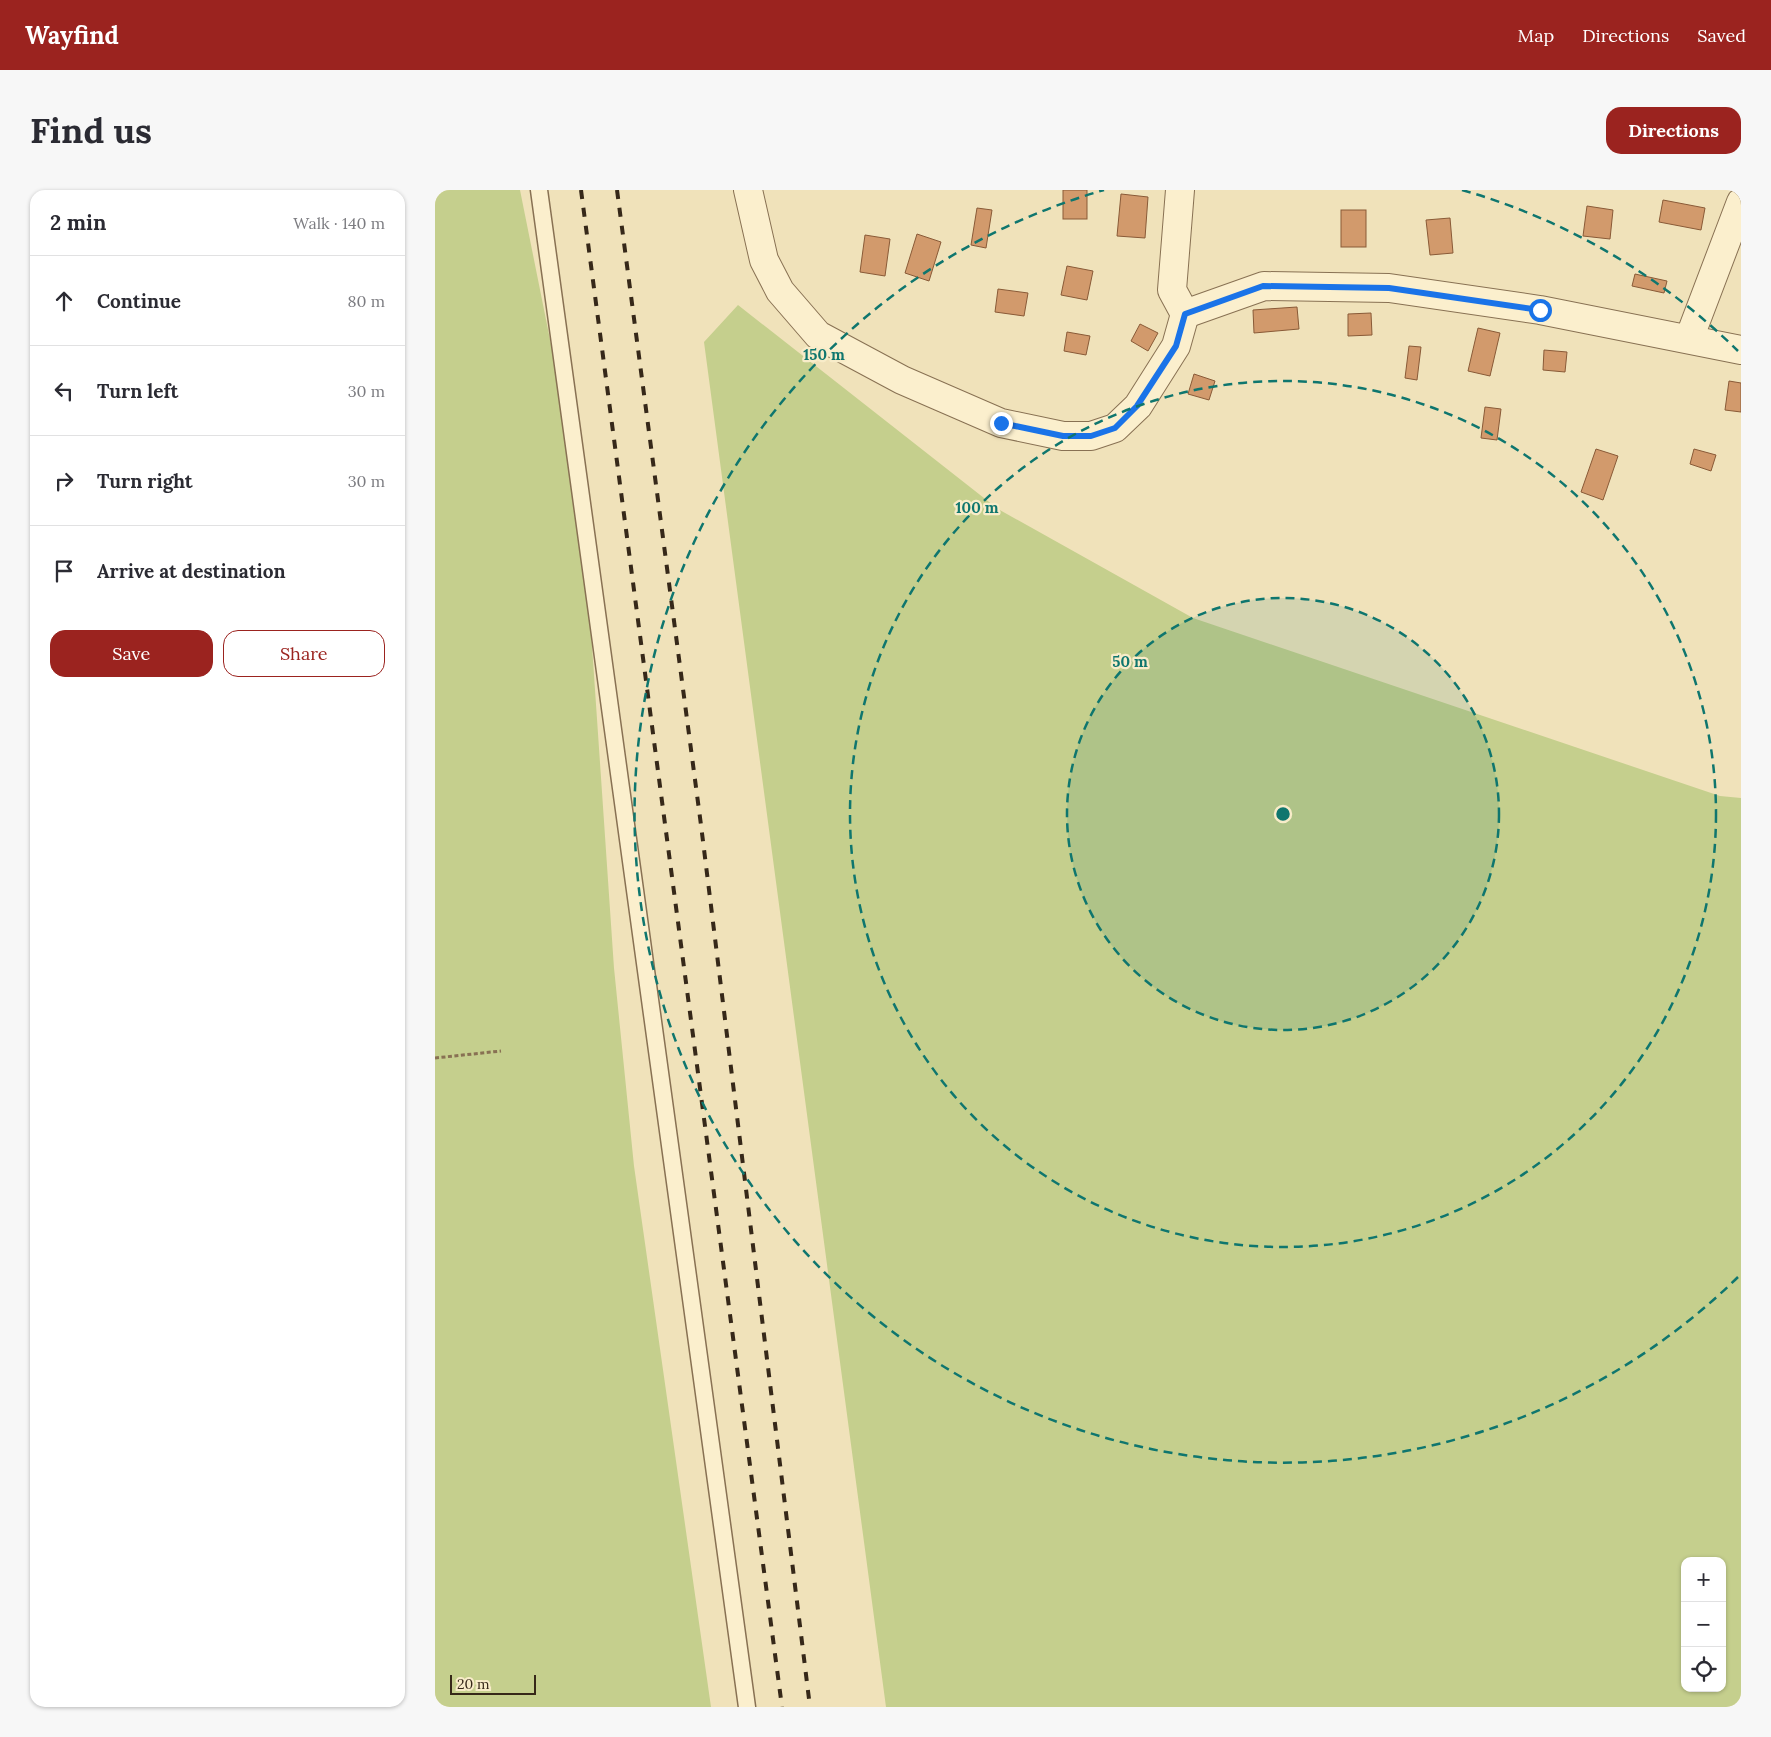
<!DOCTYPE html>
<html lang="en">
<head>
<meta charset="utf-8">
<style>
  :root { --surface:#fff; --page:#f7f7f7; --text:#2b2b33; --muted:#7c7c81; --line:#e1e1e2; --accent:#9b231f }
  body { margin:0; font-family:Lora,serif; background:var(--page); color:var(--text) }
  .controls { position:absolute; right:15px; bottom:15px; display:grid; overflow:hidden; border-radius:10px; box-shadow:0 1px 4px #0004 }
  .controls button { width:45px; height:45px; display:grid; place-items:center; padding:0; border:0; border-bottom:1px solid var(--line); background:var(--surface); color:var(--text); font:25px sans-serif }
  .scale { position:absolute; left:15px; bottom:12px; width:86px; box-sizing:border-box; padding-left:5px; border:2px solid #362819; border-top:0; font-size:14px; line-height:18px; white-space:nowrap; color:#362819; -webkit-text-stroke:4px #f8ecc9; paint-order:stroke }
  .stop { position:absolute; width:15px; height:15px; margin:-11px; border:4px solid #1a73e8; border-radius:50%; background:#fff }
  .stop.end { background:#1a73e8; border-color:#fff; box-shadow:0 1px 5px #0008 }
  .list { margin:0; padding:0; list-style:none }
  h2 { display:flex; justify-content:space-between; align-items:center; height:65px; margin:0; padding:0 20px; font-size:21px }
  h2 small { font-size:16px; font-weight:400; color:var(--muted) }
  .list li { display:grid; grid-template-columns:32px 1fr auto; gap:15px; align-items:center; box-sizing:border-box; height:90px; padding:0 20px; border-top:1px solid var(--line) }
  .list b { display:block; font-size:19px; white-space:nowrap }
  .list em { font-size:16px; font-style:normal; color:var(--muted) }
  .actions { display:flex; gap:10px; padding:15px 20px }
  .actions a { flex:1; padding:11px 0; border:1px solid var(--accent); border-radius:15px; text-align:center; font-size:18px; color:var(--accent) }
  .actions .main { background:var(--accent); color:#fff }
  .icon { flex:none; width:28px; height:28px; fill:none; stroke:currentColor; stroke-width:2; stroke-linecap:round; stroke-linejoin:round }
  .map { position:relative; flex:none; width:1306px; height:1517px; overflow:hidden; border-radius:15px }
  header { display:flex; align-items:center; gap:30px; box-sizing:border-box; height:70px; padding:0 25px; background:var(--accent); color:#fff }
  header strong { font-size:24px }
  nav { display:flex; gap:28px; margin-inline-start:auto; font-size:18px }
  .intro { display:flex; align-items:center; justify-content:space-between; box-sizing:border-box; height:120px; padding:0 30px }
  h1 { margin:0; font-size:35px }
  .button { padding:12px 22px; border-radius:15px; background:var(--accent); color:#fff; font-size:18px; font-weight:700 }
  main { display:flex; gap:30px; padding:0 30px }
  aside { flex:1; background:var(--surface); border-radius:15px; box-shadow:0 1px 4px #0004 }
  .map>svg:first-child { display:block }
</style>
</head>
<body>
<header>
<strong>Wayfind</strong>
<nav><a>Map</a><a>Directions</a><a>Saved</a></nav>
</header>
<div class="intro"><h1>Find us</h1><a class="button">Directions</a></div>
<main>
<aside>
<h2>2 min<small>Walk · 140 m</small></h2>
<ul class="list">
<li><svg class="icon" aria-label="ahead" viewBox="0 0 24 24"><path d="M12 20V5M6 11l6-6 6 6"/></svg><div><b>Continue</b></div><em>80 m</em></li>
<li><svg class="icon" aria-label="left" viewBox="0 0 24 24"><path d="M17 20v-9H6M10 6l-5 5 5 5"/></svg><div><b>Turn left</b></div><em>30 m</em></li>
<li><svg class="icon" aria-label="right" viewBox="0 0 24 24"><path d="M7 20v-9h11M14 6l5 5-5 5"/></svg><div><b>Turn right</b></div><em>30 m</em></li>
<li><svg class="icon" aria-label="arrive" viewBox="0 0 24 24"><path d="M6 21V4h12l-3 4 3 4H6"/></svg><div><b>Arrive at destination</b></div></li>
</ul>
<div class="actions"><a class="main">Save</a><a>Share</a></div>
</aside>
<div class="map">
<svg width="1306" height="1517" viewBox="0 0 1306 1517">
  <rect width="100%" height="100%" fill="#f0e2ba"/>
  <g fill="#c5cf8d" fill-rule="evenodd">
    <path d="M 0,0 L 85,0 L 147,309 L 179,778 L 199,976 L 276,1517 L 0,1517 Z"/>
    <path d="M 303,115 L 563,319 L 758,428 L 1285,606 L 1306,608 L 1306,1517 L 451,1517 L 269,152 ZM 1250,1371 L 1287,1371 L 1287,1498 L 1250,1498 Z"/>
  </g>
  <g fill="#d29a6c" stroke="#895a37">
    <rect x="628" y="0" width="24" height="29"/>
    <path d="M 686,4 L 713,7 L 710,48 L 682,46 Z"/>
    <path d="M 1228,10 L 1270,18 L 1266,40 L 1224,32 Z"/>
    <path d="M 1152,16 L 1178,20 L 1175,49 L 1148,46 Z"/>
    <path d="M 542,18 L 557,20 L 551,58 L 536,55 Z"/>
    <rect x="906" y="20" width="25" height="37"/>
    <path d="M 1015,28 L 1018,63 L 995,65 L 991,30 Z"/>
    <path d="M 482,44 L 506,52 L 494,91 L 470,83 Z"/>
    <path d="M 430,45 L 455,49 L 450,86 L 425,82 Z"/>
    <path d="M 632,76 L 658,81 L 652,110 L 626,105 Z"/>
    <path d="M 1200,84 L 1232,91 L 1229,103 L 1197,96 Z"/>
    <path d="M 563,99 L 593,103 L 589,126 L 560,122 Z"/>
    <path d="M 862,117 L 864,139 L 819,143 L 818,120 Z"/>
    <path d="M 936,123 L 937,145 L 913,146 L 913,124 Z"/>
    <path d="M 705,134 L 723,143 L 713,161 L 696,151 Z"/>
    <path d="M 1043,138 L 1065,143 L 1055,186 L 1033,181 Z"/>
    <path d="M 632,142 L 655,146 L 651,165 L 629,161 Z"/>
    <path d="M 974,156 L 986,157 L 982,190 L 970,188 Z"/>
    <path d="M 1109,160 L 1132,162 L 1130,182 L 1108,180 Z"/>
    <path d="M 759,184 L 780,191 L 774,210 L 753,204 Z"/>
    <path d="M 1294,191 L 1306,193 L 1306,222 L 1290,220 Z"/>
    <path d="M 1050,217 L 1066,219 L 1062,250 L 1046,248 Z"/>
    <path d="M 1161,259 L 1183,266 L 1168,310 L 1146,302 Z"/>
    <path d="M 1259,259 L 1281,265 L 1276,281 L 1255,274 Z"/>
  </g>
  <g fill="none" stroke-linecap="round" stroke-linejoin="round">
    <g stroke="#887153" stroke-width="19">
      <path id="service" d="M 104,0 L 312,1517"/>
    </g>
    <g stroke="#887153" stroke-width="30">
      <g id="minor">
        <path d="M 313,0 L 329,70 L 345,101 L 383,145 L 467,190 L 566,233 L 628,246 L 656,246 L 680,238 L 703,216 L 741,156 L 750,124 L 737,100 L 745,0"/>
        <path d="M 750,124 L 829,96 L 954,98 L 1105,120 L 1306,160"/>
        <path d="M 1254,149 L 1306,12"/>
      </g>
    </g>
    <path stroke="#887153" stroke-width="3" stroke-dasharray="4 2.5" stroke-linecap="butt" d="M 0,868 L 66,861"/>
    <use href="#service" stroke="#fbefcd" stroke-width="16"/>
    <use href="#minor" stroke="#fbefcd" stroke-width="28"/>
    <g stroke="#362819" stroke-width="4" stroke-dasharray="9 9" stroke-linecap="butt">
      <path d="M 146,0 L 347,1517"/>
      <path d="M 182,0 L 266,635 L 375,1517"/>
    </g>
  </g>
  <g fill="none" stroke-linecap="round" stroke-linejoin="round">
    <path stroke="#1a73e8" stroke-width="6" d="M 566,233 L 628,246 L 656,246 L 680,238 L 702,216 L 741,156 L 750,124 L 828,96 L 954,98 L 1105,120"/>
  </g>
  <circle cx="848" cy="624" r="216" fill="#0f766e" fill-opacity=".12"/>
  <g fill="none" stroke="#0f766e" stroke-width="2.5" stroke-dasharray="9 6">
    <circle cx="848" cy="624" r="216"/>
    <circle cx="848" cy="624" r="433"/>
    <path d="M1303 1087A649 649 0 1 1 669 0M1027 0A649 649 0 0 1 1303 161"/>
  </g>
  <circle cx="848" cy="624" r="8" fill="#0f766e" stroke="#f8ecc9" stroke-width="2.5"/>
  <g font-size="15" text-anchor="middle" font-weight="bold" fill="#0f766e" stroke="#f8ecc9" stroke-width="4.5" stroke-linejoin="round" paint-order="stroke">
    <text x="389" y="170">150 m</text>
    <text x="542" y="323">100 m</text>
    <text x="695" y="477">50 m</text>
  </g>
</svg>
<div class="controls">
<button>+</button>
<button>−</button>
<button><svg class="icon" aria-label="locate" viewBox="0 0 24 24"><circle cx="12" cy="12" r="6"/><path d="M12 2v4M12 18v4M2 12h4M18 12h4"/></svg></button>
</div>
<div class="scale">20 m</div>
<div class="stop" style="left:1105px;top:120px"></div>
<div class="stop end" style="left:566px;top:233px"></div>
</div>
</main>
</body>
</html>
